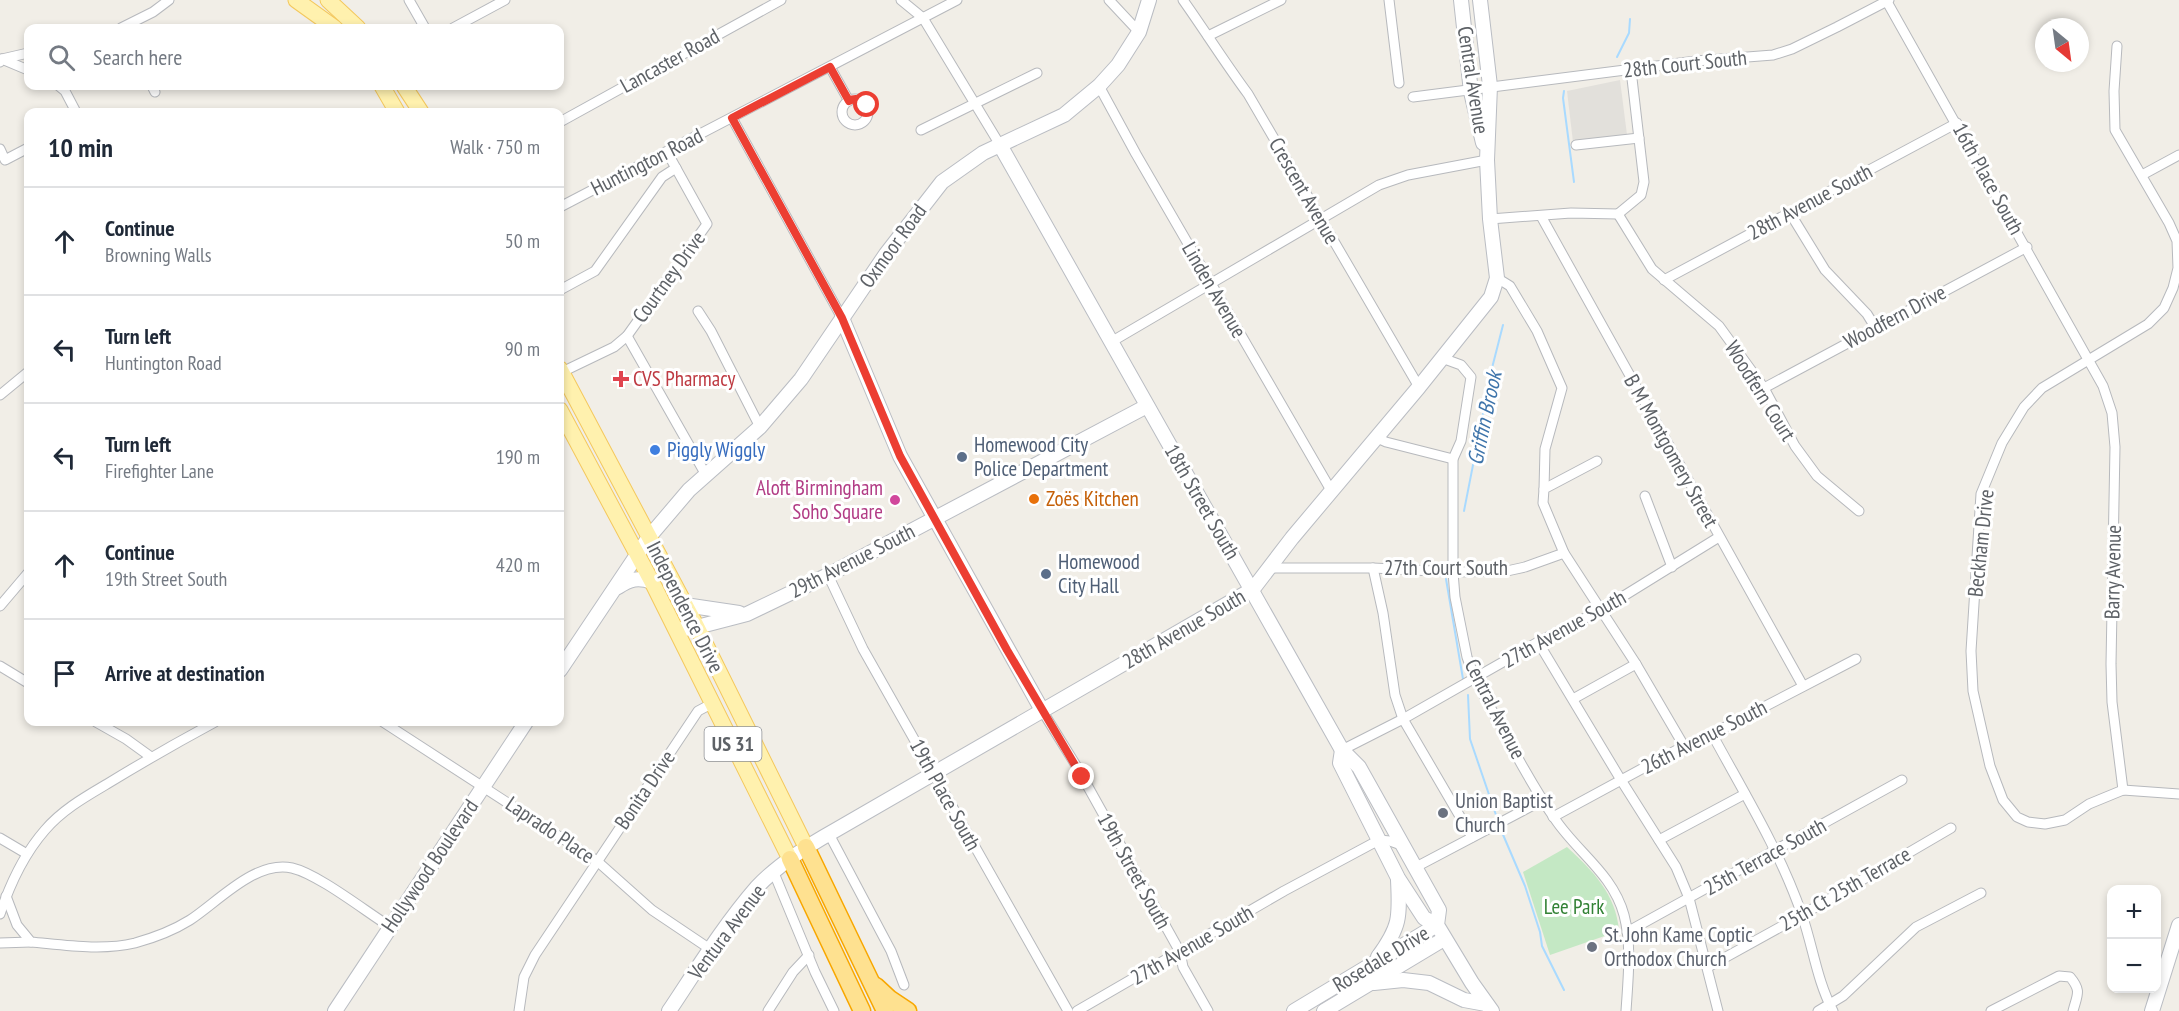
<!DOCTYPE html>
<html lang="en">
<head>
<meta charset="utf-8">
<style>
  :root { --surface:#fff; --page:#f2f2f3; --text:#1f2937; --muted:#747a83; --line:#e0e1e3 }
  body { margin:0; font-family:"PT Sans Narrow",sans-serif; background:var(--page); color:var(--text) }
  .controls { position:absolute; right:18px; bottom:18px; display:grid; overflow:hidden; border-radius:12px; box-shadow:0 3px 9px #0003 }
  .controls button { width:54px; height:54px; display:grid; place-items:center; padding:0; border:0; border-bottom:2px solid var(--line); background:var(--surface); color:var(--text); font:30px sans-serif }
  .compass { position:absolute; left:2035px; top:18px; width:54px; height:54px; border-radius:50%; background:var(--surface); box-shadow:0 3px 9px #0003; rotate:151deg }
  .stop { position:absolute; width:18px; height:18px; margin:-14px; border:4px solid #ec3e32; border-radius:50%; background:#fff }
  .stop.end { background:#ec3e32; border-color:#fff; box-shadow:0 2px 6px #0008 }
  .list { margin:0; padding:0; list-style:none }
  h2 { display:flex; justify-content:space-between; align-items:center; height:78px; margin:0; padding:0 24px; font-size:26px }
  h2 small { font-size:20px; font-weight:400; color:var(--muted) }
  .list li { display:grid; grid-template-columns:39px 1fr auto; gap:18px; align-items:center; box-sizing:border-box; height:108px; padding:0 24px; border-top:2px solid var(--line) }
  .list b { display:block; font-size:22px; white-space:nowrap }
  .list p { margin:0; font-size:20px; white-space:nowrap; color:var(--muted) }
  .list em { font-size:20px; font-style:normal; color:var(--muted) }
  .icon { flex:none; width:33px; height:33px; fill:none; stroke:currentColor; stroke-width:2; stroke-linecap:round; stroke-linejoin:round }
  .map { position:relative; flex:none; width:2179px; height:1011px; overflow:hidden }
  .search { position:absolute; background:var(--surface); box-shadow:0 3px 9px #0003; left:24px; top:24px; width:540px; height:66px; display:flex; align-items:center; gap:15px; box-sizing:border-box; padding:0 21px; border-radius:12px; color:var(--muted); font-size:22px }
  .panel { position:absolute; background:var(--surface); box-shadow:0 3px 9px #0003; left:24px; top:108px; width:540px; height:618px; border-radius:12px }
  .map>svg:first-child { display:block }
</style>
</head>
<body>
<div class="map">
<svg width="2179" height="1011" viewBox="0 0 2179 1011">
  <rect width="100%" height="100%" fill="#f1eee7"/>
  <path fill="#e2e0db" d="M 1620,80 L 1627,135 L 1573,142 L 1567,91 Z"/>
  <path fill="#c4e8c4" d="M 1567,847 C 1593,871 1616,894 1619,931 L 1550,955 L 1523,872 Z"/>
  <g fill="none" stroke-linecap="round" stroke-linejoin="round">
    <g stroke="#a9daff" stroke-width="2">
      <path d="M 1617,57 L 1629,33 L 1630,19"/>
      <path d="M 1564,91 L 1563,98 L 1574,182"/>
      <path d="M 1464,511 L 1492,368 L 1503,325"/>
      <path d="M 1446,579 L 1463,679"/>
      <path d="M 1468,695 L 1470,739 L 1496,815"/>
      <path d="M 1501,830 L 1525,886 L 1540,932 L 1542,946 L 1564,990"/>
    </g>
    <g stroke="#b7b9bd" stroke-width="11">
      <g id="street">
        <path d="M 409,0 L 425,28"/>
        <path d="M 901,0 L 923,18 L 1000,145"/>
        <path d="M 1109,0 L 1139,32"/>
        <path d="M 1183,0 C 1205,31 1225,63 1248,94 L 1419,387"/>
        <path d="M 1389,0 L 1399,83"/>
        <path d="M 1886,0 L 2103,386 L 2112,413 L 2115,447 L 2111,664 L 2112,702 L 2123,790"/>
        <path d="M 121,28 L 153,12 L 169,0"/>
        <path d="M 453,28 L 505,0"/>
        <path d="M 1208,36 L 1281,0"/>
        <path d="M 2117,46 L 2114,91 L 2115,130 L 2169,223 L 2177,241 L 2178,268 L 2173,288 L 2164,308 L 2148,324 L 2042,388 L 2024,407 L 2002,443 L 1981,494 L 1971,651 L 1973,691 L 1990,766 L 2003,800 L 2017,817 L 2028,822 L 2045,824 L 2065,820 L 2089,804 L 2123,790 L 2179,794"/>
        <path d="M 2,59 L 28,53"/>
        <path d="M 0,62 L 2,59 L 28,70"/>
        <path d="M 830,67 L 849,101"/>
        <path d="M 59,86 L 65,91 L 76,112"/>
        <path d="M 152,86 L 155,92"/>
        <path d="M 1099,86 L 1136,154 L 1332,492"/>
        <path d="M 1413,97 L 1696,61 L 1773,55 L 1792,49 L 1837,27 L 1889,0"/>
        <circle cx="855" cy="112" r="13"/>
        <path d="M 732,118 L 842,318"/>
        <path d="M 560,122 L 781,0"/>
        <path d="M 921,130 L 1037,73"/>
        <path d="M 1576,145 L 1639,138"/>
        <path d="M 0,149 L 5,160 L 28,148"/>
        <path d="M 2142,175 L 2179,155"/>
        <path d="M 560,207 L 957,0"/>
        <path d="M 1790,213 L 1825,270 L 1867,314 L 1875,327"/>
        <path d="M 1618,214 L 1652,269 L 1719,326 L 1764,388 L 1795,446 L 1817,476 L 1859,511"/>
        <path d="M 1618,214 L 1641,195 L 1644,182 L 1631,70"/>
        <path d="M 1541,216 L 1803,686"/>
        <path d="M 1490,219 L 1571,213 L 1618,214"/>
        <path d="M 1497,278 L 1510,286 L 1537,331 L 1562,388 L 1545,449 L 1544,489"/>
        <path d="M 1664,280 L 1957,123"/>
        <path d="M 560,290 L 595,271 L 662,177 L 676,168"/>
        <path d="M 698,311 L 711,331 L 760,427"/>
        <path d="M 627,336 L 706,475"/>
        <path d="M 1111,342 L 1379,185 L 1408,175 L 1487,160"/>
        <path d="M 1442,358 L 1461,365 L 1471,377 L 1461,441 L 1453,459 L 1453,572 L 1455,597 L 1467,657 L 1475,679 C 1501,726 1525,775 1555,819 C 1577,852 1613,874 1624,915 C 1632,945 1628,980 1626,1011"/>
        <path d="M 560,373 L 614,347 L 627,336 L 707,224 L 667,152"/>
        <path d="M 1764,388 L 2027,247"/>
        <path d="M 0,395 L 28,372"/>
        <path d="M 1375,437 L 1386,442 L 1453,459"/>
        <path d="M 1645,496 L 1672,567"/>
        <path d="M 1564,553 L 1636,664 L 1684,746"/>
        <path d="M 1269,568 L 1373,568 L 1453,572 L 1507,571 L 1525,567 L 1564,553 L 1543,503 L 1544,489 L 1597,461"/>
        <path d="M 1373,568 L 1383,613 L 1395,695 L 1403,719 L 1472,837"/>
        <path d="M 828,575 L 863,649 L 1068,1011"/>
        <path d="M 0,606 L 28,573"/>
        <path d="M 1538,642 L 1621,780 L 1676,867 L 1689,898 L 1718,1011"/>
        <path d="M 0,666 L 28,683"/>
        <path d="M 1573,699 L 1636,664"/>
        <path d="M 1043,712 L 1077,767 L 1180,952 L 1183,967 L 1208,1011"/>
        <path d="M 96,722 L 126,739 L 151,757"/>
        <path d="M 383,722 L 597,861 L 652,910 L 710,949"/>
        <path d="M 1712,734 C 1744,793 1780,851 1802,915 C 1813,947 1817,981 1833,1011"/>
        <path d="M 1342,750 L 1403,719 L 1538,642 L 1601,610 L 1719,537"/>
        <path d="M 1553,817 L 1684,746 L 1712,734 L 1856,659"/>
        <path d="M 829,834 L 891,951 L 904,985"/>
        <path d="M 0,838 L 27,854"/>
        <path d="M 1659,840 L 1745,794"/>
        <path d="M 1416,867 L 1543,800"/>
        <path d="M 774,873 L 815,972 L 834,1011"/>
        <path d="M 6,896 L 17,925 L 31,942 C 64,945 102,951 135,943 C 153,938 174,930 190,920 C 218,902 255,860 292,868 C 318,874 365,911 389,926"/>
        <path d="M 0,914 C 10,884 24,854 45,830 C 62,810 85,797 107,784 C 143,762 178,742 215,722"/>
        <path d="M 1627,932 L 1902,780"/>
        <path d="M 0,943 L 31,942"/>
        <path d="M 1708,967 L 1802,915 L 1951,828"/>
        <path d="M 519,1011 L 524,977 L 535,955 L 698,711 L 713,703"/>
        <path d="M 768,1011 L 793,972 L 809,955"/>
        <path d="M 1077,1011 L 1284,891 L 1379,840 L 1390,841 L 1404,846"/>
        <path d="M 1818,1011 L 1843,996 L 1916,927 L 1981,893"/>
        <path d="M 1991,1011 L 2059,976 L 2070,977 C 2082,991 2077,995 2073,1011"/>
      </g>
    </g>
    <g stroke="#babdc3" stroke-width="16">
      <g id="secondary">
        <path d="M 1461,0 L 1471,92 L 1483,143"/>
        <path d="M 1000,145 L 1342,750 L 1359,767 L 1439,910 L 1437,925 L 1472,983 L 1492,1011"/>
        <path d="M 842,318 L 900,456 L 1043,712"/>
        <path d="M 618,587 C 630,579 638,577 652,582"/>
        <path d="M 685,605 L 739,613"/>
        <path d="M 677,630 L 697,627 L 747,614 L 828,575 L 1147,406"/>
        <path d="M 560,670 L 649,537 L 689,490 L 760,427 L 801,379 L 886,254 L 942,182 L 983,153 L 1064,115 L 1099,86 L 1118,65 L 1139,32 L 1149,0"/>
        <path d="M 1342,750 L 1340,763 L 1398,878 L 1424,918 L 1437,925"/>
        <path d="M 1378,957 C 1400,927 1400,918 1398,880"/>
        <path d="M 1374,983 L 1403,980 L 1429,983 L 1464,1000 L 1486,1004"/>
        <path d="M 335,1011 L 526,722"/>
        <path d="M 669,1011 C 697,969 724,925 757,887 C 777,866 809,845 834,831 L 1253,589 L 1292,538 L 1419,387 L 1491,297 L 1497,278 L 1490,219 L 1487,160 L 1490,86 L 1480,0"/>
        <path d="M 1294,1011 L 1437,925"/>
        <path d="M 1324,1011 L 1444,939"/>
        <path d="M 2152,1011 L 2179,925"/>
      </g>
    </g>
    <g stroke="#f4c85d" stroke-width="17">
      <g id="primary">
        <path d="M 296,0 L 335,28"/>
        <path d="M 328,0 L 358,28"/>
        <path d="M 382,86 L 397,112"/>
        <path d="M 404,86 L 421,112"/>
        <path d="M 560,369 L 697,627 L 806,847"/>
        <path d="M 560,410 L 652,582 L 790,859"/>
      </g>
    </g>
    <g stroke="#f8a700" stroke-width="19">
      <g id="highway">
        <path d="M 806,847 L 885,1011"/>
        <path d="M 790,859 L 862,1011"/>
        <path d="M 876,986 L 890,999 L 908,1011"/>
      </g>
    </g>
    <use href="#street" stroke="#fff" stroke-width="9"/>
    <use href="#secondary" stroke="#fff" stroke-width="14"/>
    <use href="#primary" stroke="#fff1ae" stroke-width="15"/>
    <use href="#highway" stroke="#fee190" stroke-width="16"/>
  </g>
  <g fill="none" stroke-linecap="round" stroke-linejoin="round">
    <path stroke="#ec3e32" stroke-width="8" d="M 867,105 C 861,99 856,97 849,101 L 830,67 L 732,118 L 842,318 L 900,456 L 1007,650 L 1082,777"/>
  </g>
  <path fill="#e0444e" stroke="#fff" stroke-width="2" d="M618 370h6v6h6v6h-6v6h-6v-6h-6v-6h6z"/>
  <circle fill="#3f7fe0" stroke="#fff" stroke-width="2" cx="655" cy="450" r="6"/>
  <g fill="#5c6f8a" stroke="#fff" stroke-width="2">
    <circle cx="962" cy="457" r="6"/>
    <circle cx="1046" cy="574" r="6"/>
  </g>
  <circle fill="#e8710a" stroke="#fff" stroke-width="2" cx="1034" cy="499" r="6"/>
  <circle fill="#d1479c" stroke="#fff" stroke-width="2" cx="895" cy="500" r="6"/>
  <g fill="#6b7280" stroke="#fff" stroke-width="2">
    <circle cx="1443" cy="813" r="6"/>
    <circle cx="1592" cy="947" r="6"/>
  </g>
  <g text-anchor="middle" stroke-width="6" stroke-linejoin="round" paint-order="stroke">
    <rect fill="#fff" stroke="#8e9195" stroke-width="1.5" x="704.5" y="727" width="57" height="34" rx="4.5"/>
    <g font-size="20" font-weight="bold" fill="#5e6267">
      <text x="733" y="751">US 31</text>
    </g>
    <g font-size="21" fill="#5e6267" stroke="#fff">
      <text transform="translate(670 61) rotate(-29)" y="7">Lancaster Road</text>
      <text transform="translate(1685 64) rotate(-6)" y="7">28th Court South</text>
      <text transform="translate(1473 80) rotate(81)" y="7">Central Avenue</text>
      <text transform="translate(647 162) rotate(-27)" y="7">Huntington Road</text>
      <text transform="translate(1988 179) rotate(61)" y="7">16th Place South</text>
      <text transform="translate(1304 191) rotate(60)" y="7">Crescent Avenue</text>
      <text transform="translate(1810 202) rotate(-28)" y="7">28th Avenue South</text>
      <text transform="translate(893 246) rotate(-54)" y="7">Oxmoor Road</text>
      <text transform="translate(669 277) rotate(-54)" y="7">Courtney Drive</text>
      <text transform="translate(1214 290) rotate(60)" y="7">Linden Avenue</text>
      <text transform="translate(1895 317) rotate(-28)" y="7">Woodfern Drive</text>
      <text transform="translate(1760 391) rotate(58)" y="7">Woodfern Court</text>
      <text transform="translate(1671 451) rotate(61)" y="7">B M Montgomery Street</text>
      <text transform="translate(1202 502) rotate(60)" y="7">18th Street South</text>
      <text transform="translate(1981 543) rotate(-84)" y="7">Beckham Drive</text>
      <text transform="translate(852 561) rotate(-27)" y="7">29th Avenue South</text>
      <text x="1446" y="575">27th Court South</text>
      <text transform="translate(2113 572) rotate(-89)" y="7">Barry Avenue</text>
      <text transform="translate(685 607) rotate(63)" y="7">Independence Drive</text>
      <text transform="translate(1184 629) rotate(-30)" y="7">28th Avenue South</text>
      <text transform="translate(1564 629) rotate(-29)" y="7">27th Avenue South</text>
      <text transform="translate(1495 709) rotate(63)" y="7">Central Avenue</text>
      <text transform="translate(1704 737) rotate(-27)" y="7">26th Avenue South</text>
      <text transform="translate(645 790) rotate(-56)" y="7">Bonita Drive</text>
      <text transform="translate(945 795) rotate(61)" y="7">19th Place South</text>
      <text transform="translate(550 830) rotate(34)" y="7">Laprado Place</text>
      <text transform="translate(1765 857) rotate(-29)" y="7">25th Terrace South</text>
      <text transform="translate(430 866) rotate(-56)" y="7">Hollywood Boulevard</text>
      <text transform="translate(1134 871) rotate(61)" y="7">19th Street South</text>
      <text transform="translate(1845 889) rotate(-30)" y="7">25th Ct 25th Terrace</text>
      <text transform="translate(727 932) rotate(-53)" y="7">Ventura Avenue</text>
      <text transform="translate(1192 945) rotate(-30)" y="7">27th Avenue South</text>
      <text transform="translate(1381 959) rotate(-31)" y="7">Rosedale Drive</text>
    </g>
    <g font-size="21" fill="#be3a42" stroke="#fff" text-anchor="start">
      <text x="633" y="386">CVS Pharmacy</text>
    </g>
    <g font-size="21" fill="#4e5e75" stroke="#fff" text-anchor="start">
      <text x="974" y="452">Homewood City<tspan x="974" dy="24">Police Department</tspan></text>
      <text x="1058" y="569">Homewood<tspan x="1058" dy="24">City Hall</tspan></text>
    </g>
    <g font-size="21" fill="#366cbe" stroke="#fff" text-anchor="start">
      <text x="667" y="457">Piggly Wiggly</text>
    </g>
    <g font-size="21" fill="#b23c85" stroke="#fff" text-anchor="end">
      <text x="883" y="495">Aloft Birmingham<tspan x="883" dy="24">Soho Square</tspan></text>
    </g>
    <g font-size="21" fill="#c56008" stroke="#fff" text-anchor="start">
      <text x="1046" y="506">Zoës Kitchen</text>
    </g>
    <g font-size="21" fill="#5b616d" stroke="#fff" text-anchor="start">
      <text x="1455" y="808">Union Baptist<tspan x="1455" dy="24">Church</tspan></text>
      <text x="1604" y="942">St. John Kame Coptic<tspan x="1604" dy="24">Orthodox Church</tspan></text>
    </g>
    <g font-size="21" fill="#338236" stroke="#fff">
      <text x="1574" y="914">Lee Park</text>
    </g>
    <g font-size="22" font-style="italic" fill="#3f75ab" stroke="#fff">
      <text transform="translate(1484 418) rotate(-78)" y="8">Griffin Brook</text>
    </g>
  </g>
</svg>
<div class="controls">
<button>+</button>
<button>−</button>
</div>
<svg class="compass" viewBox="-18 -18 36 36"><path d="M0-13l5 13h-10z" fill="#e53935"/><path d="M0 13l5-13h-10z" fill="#747a83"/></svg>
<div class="stop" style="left:867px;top:105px"></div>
<div class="stop end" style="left:1082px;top:777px"></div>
<div class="search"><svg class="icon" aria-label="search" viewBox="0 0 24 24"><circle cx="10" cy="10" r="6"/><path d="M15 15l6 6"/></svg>Search here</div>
<section class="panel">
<h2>10 min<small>Walk · 750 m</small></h2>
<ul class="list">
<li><svg class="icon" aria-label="ahead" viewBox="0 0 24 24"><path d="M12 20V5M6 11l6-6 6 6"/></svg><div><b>Continue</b><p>Browning Walls</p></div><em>50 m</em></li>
<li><svg class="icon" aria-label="left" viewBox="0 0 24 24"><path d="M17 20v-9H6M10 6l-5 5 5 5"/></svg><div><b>Turn left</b><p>Huntington Road</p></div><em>90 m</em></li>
<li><svg class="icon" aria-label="left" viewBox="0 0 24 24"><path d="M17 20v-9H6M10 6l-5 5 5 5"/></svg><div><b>Turn left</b><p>Firefighter Lane</p></div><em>190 m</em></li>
<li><svg class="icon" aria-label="ahead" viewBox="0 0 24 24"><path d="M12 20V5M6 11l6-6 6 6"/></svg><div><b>Continue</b><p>19th Street South</p></div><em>420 m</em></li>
<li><svg class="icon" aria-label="arrive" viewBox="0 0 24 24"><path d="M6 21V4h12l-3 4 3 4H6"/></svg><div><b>Arrive at destination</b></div></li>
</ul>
</section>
</div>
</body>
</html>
